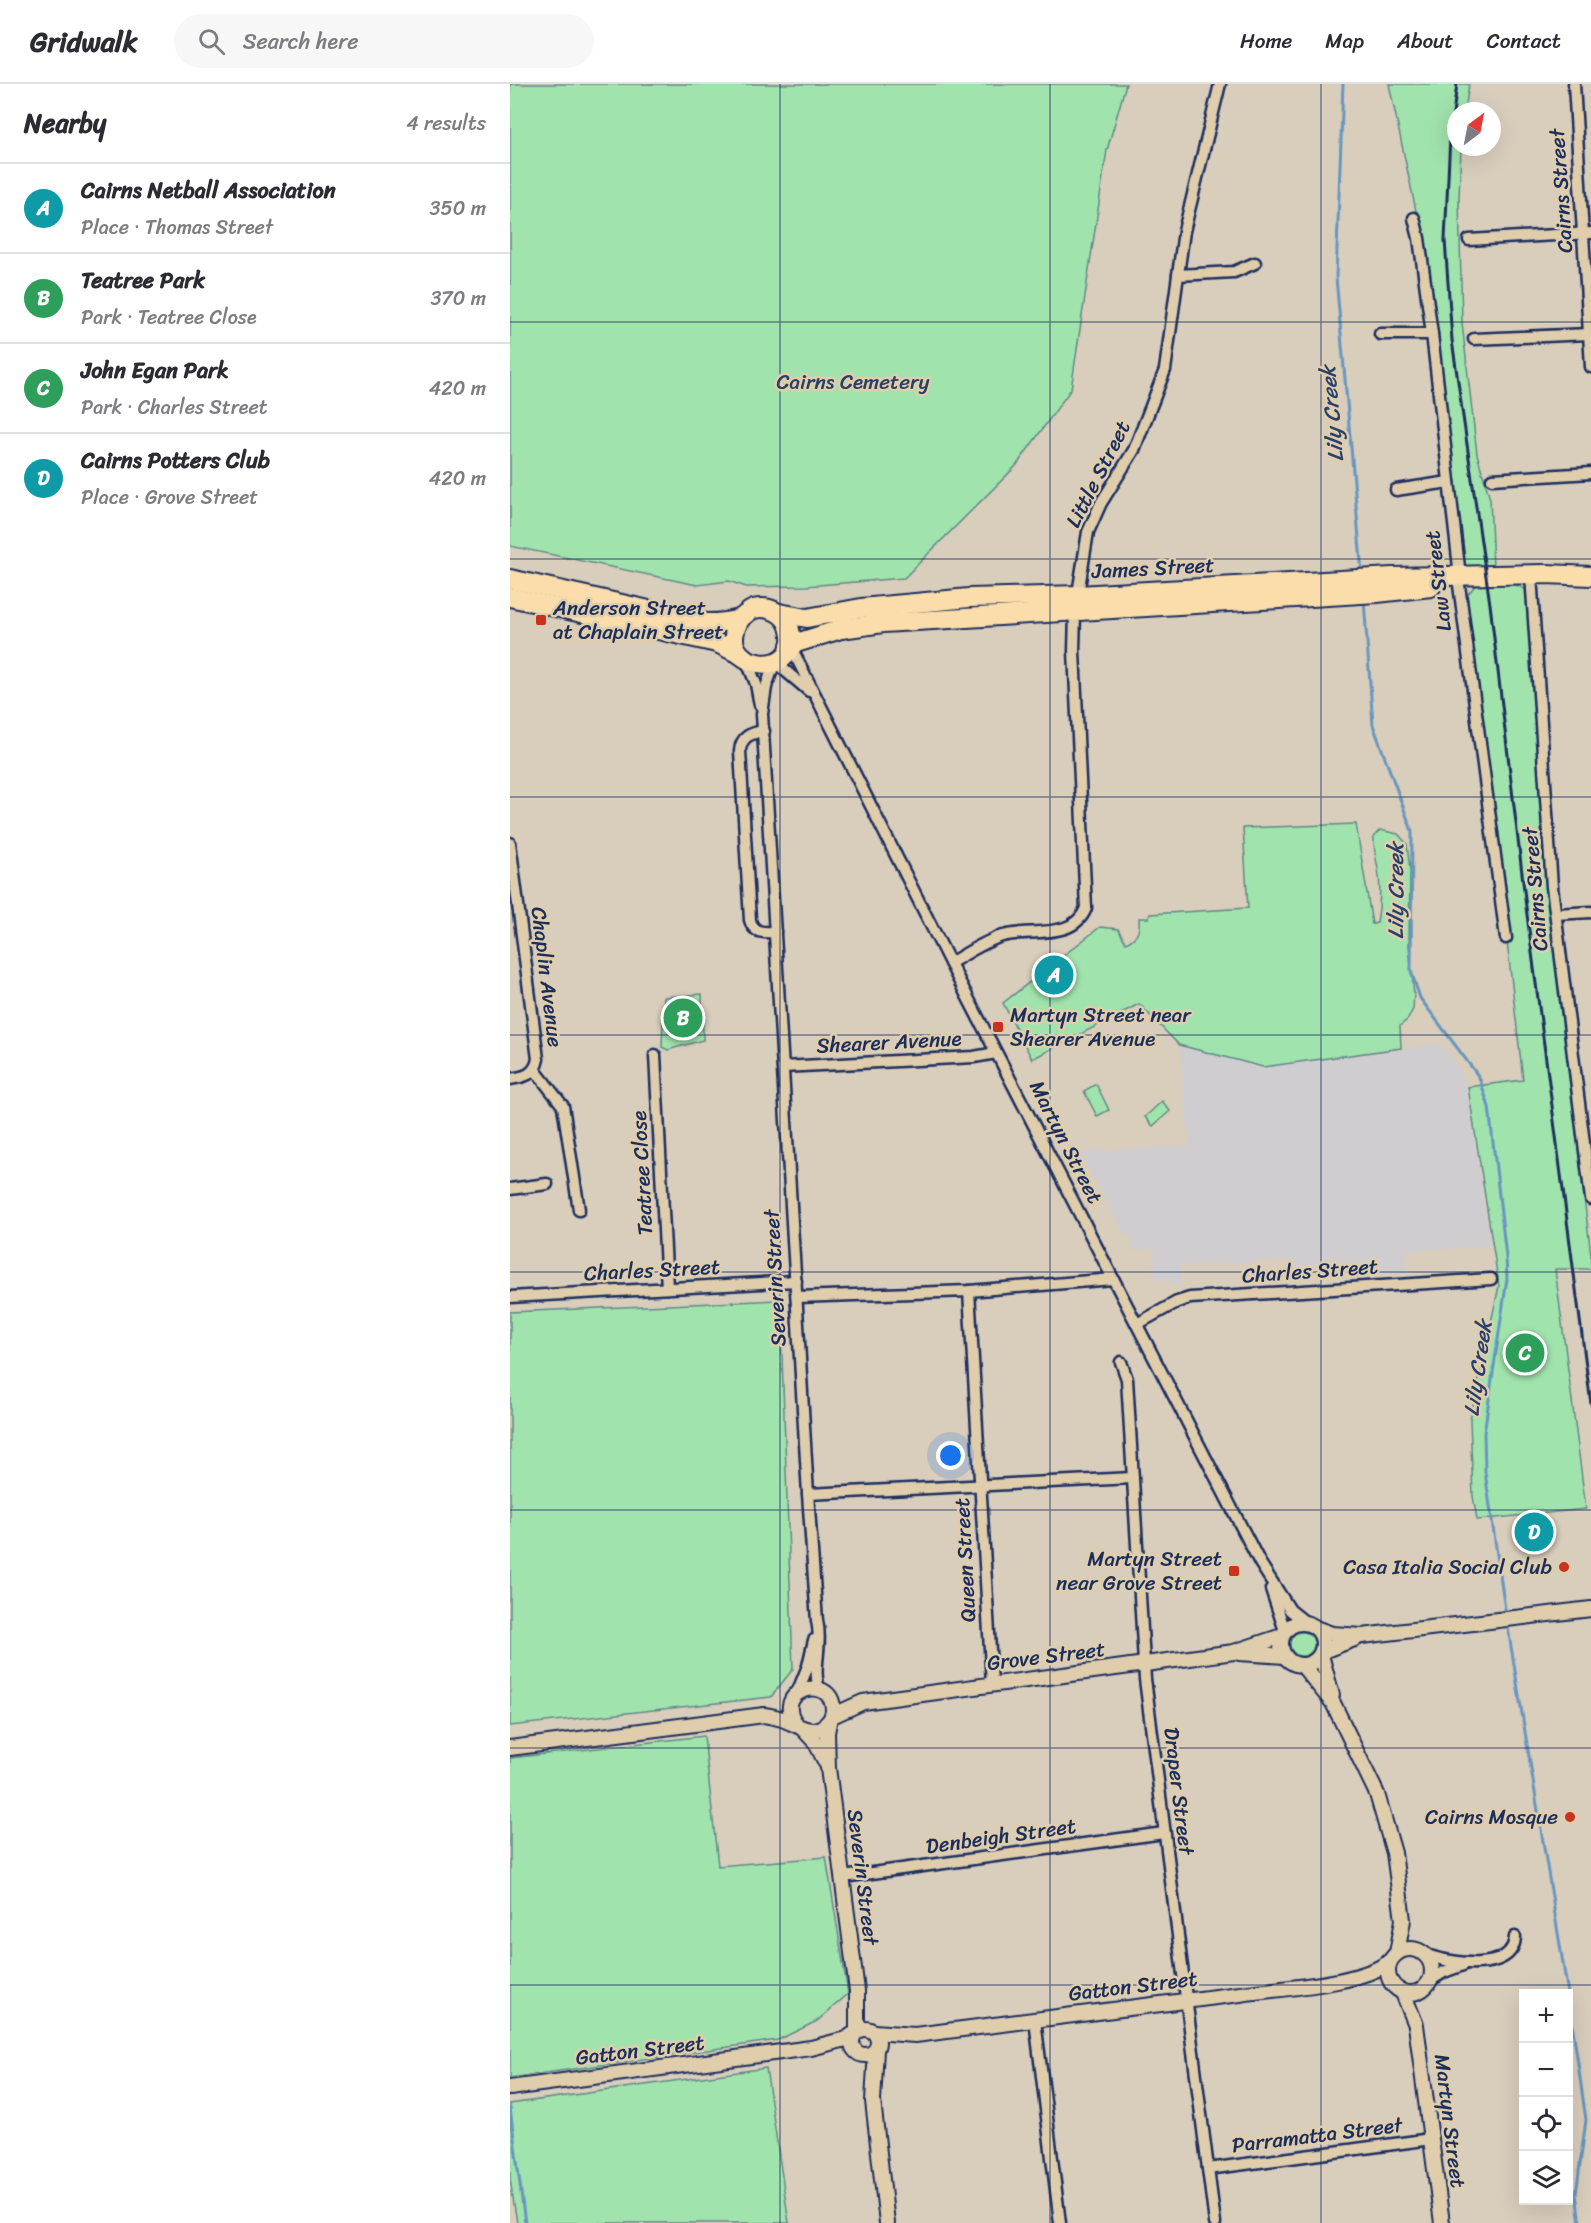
<!DOCTYPE html>
<html lang="en">
<head>
<meta charset="utf-8">
<style>
  :root { --surface:#fff; --page:#f7f7f7; --text:#2b2b33; --muted:#7c7c81; --line:#e1e1e2; --accent:#ea580c }
  body { margin:0; font-family:Sriracha,sans-serif; background:var(--page); color:var(--text) }
  .controls { position:absolute; right:18px; bottom:18px; display:grid; overflow:hidden; border-radius:0px; box-shadow:0 6px 24px #0002 }
  .controls button { width:54px; height:54px; display:grid; place-items:center; padding:0; border:0; border-bottom:2px solid var(--line); background:var(--surface); color:var(--text); font:30px sans-serif }
  .compass { position:absolute; left:937px; top:18px; width:54px; height:54px; border-radius:50%; background:var(--surface); box-shadow:0 6px 24px #0002; rotate:32deg }
  .you { position:absolute; left:441px; top:1372px; width:21px; height:21px; margin:-15px; border:4px solid #fff; border-radius:50%; background:#1a73e8; box-shadow:0 0 0 9px #1a73e833 }
  .badge { display:grid; place-items:center; width:39px; height:39px; border-radius:50%; background:var(--accent); color:#fff; font-size:20px; font-weight:700 }
  .pin { position:absolute; translate:-50% -50%; border:3px solid #fff; box-shadow:0 2px 6px #0006 }
  .list { margin:0; padding:0; list-style:none }
  h2 { display:flex; justify-content:space-between; align-items:center; height:78px; margin:0; padding:0 24px; font-size:26px }
  h2 small { font-size:20px; font-weight:400; color:var(--muted) }
  .list li { display:grid; grid-template-columns:39px 1fr auto; gap:18px; align-items:center; box-sizing:border-box; height:90px; padding:0 24px; border-top:2px solid var(--line) }
  .list b { display:block; font-size:22px; white-space:nowrap }
  .list p { margin:0; font-size:20px; white-space:nowrap; color:var(--muted) }
  .list em { font-size:20px; font-style:normal; color:var(--muted) }
  .icon { flex:none; width:33px; height:33px; fill:none; stroke:currentColor; stroke-width:2; stroke-linecap:round; stroke-linejoin:round }
  .map { position:relative; flex:none; width:1081px; height:2139px; overflow:hidden }
  header { display:flex; align-items:center; gap:36px; box-sizing:border-box; height:84px; padding:0 30px; background:var(--surface); border-bottom:2px solid var(--line) }
  header strong { font-size:28px }
  nav { display:flex; gap:33px; margin-inline-start:auto; font-size:21px }
  .search { width:420px; height:54px; background:var(--page); display:flex; align-items:center; gap:15px; box-sizing:border-box; padding:0 21px; border-radius:33px; color:var(--muted); font-size:22px }
  main { display:flex }
  aside { flex:1; background:var(--surface) }
  .map>svg:first-child { display:block }
</style>
</head>
<body>
<header>
<strong>Gridwalk</strong>
<div class="search"><svg class="icon" aria-label="search" viewBox="0 0 24 24"><circle cx="10" cy="10" r="6"/><path d="M15 15l6 6"/></svg>Search here</div>
<nav><a>Home</a><a>Map</a><a>About</a><a>Contact</a></nav>
</header>
<main>
<aside>
<h2>Nearby<small>4 results</small></h2>
<ul class="list">
<li><span class="badge" style="background:#0f9aa8">A</span><div><b>Cairns Netball Association</b><p>Place · Thomas Street</p></div><em>350 m</em></li>
<li><span class="badge" style="background:#2e9e5b">B</span><div><b>Teatree Park</b><p>Park · Teatree Close</p></div><em>370 m</em></li>
<li><span class="badge" style="background:#2e9e5b">C</span><div><b>John Egan Park</b><p>Park · Charles Street</p></div><em>420 m</em></li>
<li><span class="badge" style="background:#0f9aa8">D</span><div><b>Cairns Potters Club</b><p>Place · Grove Street</p></div><em>420 m</em></li>
</ul>
</aside>
<div class="map">
<svg width="1081" height="2139" viewBox="0 0 1081 2139">
  <rect width="100%" height="100%" fill="#d9cdbc"/>
  <filter id="ink" filterUnits="userSpaceOnUse"><feTurbulence type="fractalNoise" baseFrequency=".0167" numOctaves="2"/><feDisplacementMap in="SourceGraphic" scale="12" xChannelSelector="R" yChannelSelector="G"/><feConvolveMatrix kernelMatrix="1 2 1 2 8 2 1 2 1" color-interpolation-filters="sRGB"/></filter>
  <g filter="url(#ink)">
    <path fill="#d0cdd0" d="M 929,960 L 949,983 L 957,1003 L 981,1162 L 896,1167 L 897,1188 L 823,1192 L 822,1181 L 780,1185 L 778,1176 L 671,1181 L 671,1201 L 660,1202 L 660,1195 L 645,1196 L 644,1165 L 622,1166 L 621,1151 L 615,1151 L 570,1070 L 579,1067 L 680,1062 L 669,961 L 753,983 Z"/>
    <g fill="#a1e3ad" stroke="#5e8986" stroke-width="1.5">
      <path d="M 0,0 L 616,0 L 597,66 L 561,305 L 506,382 L 394,494 L 296,502 L 236,503 L 219,497 L 187,501 L 0,462 Z"/>
      <path d="M 879,0 L 959,0 L 955,27 L 946,27 L 946,63 L 951,63 L 949,114 L 952,239 L 967,370 L 980,415 L 983,483 L 953,484 L 912,155 Z"/>
      <path d="M 1001,499 L 1015,505 L 1018,511 L 1037,807 L 1081,1171 L 1081,1185 L 1045,1185 L 1076,1425 L 967,1436 L 963,1412 L 960,1335 L 989,1202 L 958,1003 L 1013,996 L 957,511 L 965,502 Z"/>
      <path d="M 846,740 L 862,840 L 867,839 C 870,822 871,803 868,785 C 866,773 863,764 864,752 L 870,746 L 888,750 L 897,760 L 900,786 L 899,862 L 904,910 L 903,925 L 898,935 L 890,942 L 891,964 L 753,983 L 669,961 L 629,920 L 522,975 L 493,919 L 590,843 L 608,845 L 616,859 C 628,853 630,847 629,834 L 639,834 L 640,830 L 738,824 L 733,744 Z"/>
      <path d="M 192,910 L 193,956 L 158,966 L 152,963 L 154,913 Z"/>
      <path d="M 586,1000 L 599,1026 L 587,1032 L 574,1007 Z"/>
      <path d="M 652,1017 L 660,1027 L 643,1042 L 635,1033 Z"/>
      <path d="M 270,1216 L 283,1585 L 261,1613 L 0,1642 L 0,1228 Z"/>
      <circle cx="792" cy="1560" r="12"/>
      <path d="M 194,1652 L 208,1782 L 316,1773 L 338,1910 L 307,1937 L 268,1956 L 0,1994 L 0,1674 Z"/>
      <path d="M 256,1984 L 279,2139 L 7,2139 L 0,2095 L 0,2020 Z"/>
    </g>
    <g fill="none" stroke-linecap="round" stroke-linejoin="round">
      <g stroke="#6896be" stroke-width="3">
        <path d="M 833,0 L 826,193 L 852,489"/>
        <path d="M 854,516 L 863,641 L 902,747 L 901,887 L 910,914 L 969,993 L 979,1023 L 996,1173 L 997,1195 L 974,1349 L 975,1388 L 996,1532"/>
        <path d="M 997,1538 L 1058,1910"/>
        <path d="M 1058,1910 L 1076,2036 L 1066,2110 L 1070,2139"/>
        <path d="M 0,2024 L 15,2139"/>
      </g>
      <g stroke="#1b2f5e" stroke-width="15">
        <g id="minor">
          <path d="M 1064,0 L 1081,283"/>
          <path d="M 904,134 L 909,154 L 922,250 L 950,492"/>
          <path d="M 959,156 L 1081,149"/>
          <path d="M 668,191 L 724,188 L 745,179"/>
          <path d="M 870,250 L 922,250"/>
          <path d="M 964,255 L 1079,250"/>
          <path d="M 982,395 L 1081,389"/>
          <path d="M 886,406 L 939,398"/>
          <path d="M 1021,491 L 1042,803 L 1081,1115"/>
          <path d="M 949,501 L 996,854"/>
          <path d="M 280,561 L 440,879 L 750,1479 L 780,1526 L 795,1538"/>
          <path d="M 236,575 L 246,600 L 250,621"/>
          <path d="M 265,578 L 256,603 L 252,630 L 298,1410 L 307,1537 C 313,1562 302,1584 309,1605"/>
          <path d="M 265,578 L 299,607"/>
          <path d="M 254,647 C 240,649 231,653 230,667 L 240,836 C 243,849 253,849 265,848"/>
          <path d="M 0,759 L 28,975 C 25,991 14,993 0,995"/>
          <path d="M 1046,830 L 1081,828"/>
          <path d="M 440,879 C 456,870 472,859 489,853 C 517,843 563,858 576,824 L 564,567 L 565,528 L 578,448 L 591,419 L 624,366 L 655,286 L 674,147 L 710,0"/>
          <path d="M 145,971 L 157,1204"/>
          <path d="M 273,983 L 464,973 L 486,969"/>
          <path d="M 25,986 L 53,1022 L 69,1126"/>
          <path d="M 0,1105 L 37,1100"/>
          <path d="M 459,1207 L 482,1600"/>
          <path d="M 0,1213 L 286,1197"/>
          <path d="M 287,1213 L 459,1207 L 603,1195"/>
          <path d="M 627,1240 L 667,1218 L 680,1214 L 981,1195"/>
          <path d="M 611,1278 L 617,1295 L 635,1595 L 705,2139"/>
          <path d="M 298,1410 L 623,1394"/>
          <path d="M 761,1505 L 775,1547"/>
          <path d="M 287,1609 L 298,1582 L 304,1556"/>
          <path d="M 333,1793 L 654,1749"/>
          <path d="M 914,1870 C 937,1879 1003,1891 1005,1853"/>
          <path d="M 921,1896 L 934,1888 L 953,1881"/>
          <path d="M 525,1936 L 550,2139"/>
          <path d="M 698,2085 L 921,2055"/>
        </g>
      </g>
      <g stroke="#1b2f5e" stroke-width="18">
        <g id="tertiary">
          <circle cx="792" cy="1560" r="21"/>
          <path d="M 808,1545 L 822,1550 L 852,1552 L 1081,1525"/>
          <path d="M 813,1567 L 847,1554"/>
          <path d="M 729,1569 L 775,1572"/>
          <path d="M 811,1571 L 822,1611"/>
          <path d="M 793,1582 L 823,1619 L 867,1710 L 884,1769 L 893,1836 L 887,1869"/>
          <path d="M 322,1632 L 353,1618 L 724,1568 L 772,1552"/>
          <path d="M 319,1638 L 317,1649 L 318,1684 L 347,1907 L 347,1948"/>
          <path d="M 293,1645 L 306,1659 L 316,1679"/>
          <path d="M 0,1664 L 254,1631 C 260,1632 266,1633 272,1635 C 287,1640 301,1653 315,1641 C 320,1637 323,1631 323,1625 C 322,1588 259,1606 287,1641"/>
          <circle cx="900" cy="1887" r="22"/>
          <path d="M 893,1909 L 906,1941 L 932,2139"/>
          <circle cx="355" cy="1958" r="13"/>
          <path d="M 364,1948 L 405,1951 C 513,1938 621,1924 730,1910 C 769,1904 849,1901 879,1878"/>
          <path d="M 366,1966 L 363,2017 L 377,2139"/>
          <path d="M 0,2004 L 301,1964 L 336,1955 L 345,1949"/>
        </g>
      </g>
      <g stroke="#1b2f5e" stroke-width="22">
        <g id="primary">
          <path d="M 0,495 L 197,539 C 207,539 219,538 229,535 C 234,533 238,527 244,525 C 259,521 277,530 280,546 C 293,599 198,585 231,534"/>
          <path d="M 0,513 L 207,559 L 231,571"/>
          <path d="M 269,529 L 297,534 L 351,524 L 459,514 L 568,511 L 882,493 L 1037,490 L 1081,492"/>
          <path d="M 280,561 L 331,545 L 373,539 L 867,509 L 921,503"/>
        </g>
      </g>
      <use href="#minor" stroke="#e0cdab" stroke-width="10"/>
      <use href="#tertiary" stroke="#e0cdab" stroke-width="14"/>
      <use href="#primary" stroke="#faddab" stroke-width="18"/>
      <path stroke="#1b2f5e" stroke-width="3" d="M 947,0 L 940,52 L 935,156 L 942,256 L 980,520 L 1016,823 L 1081,1320"/>
    </g>
  </g>
  <path fill="none" stroke="#1b2f5e" stroke-width="1.5" stroke-opacity="0.55" d="M 270,0 L 270,2139M 540,0 L 540,2139M 811,0 L 811,2139M 0,238 L 1081,238M 0,475 L 1081,475M 0,713 L 1081,713M 0,951 L 1081,951M 0,1188 L 1081,1188M 0,1426 L 1081,1426M 0,1664 L 1081,1664M 0,1901 L 1081,1901"/>
  <g fill="#c8321e" stroke="#e0cdab" stroke-width="2">
    <rect x="25" y="530" width="12" height="12" rx="3"/>
    <rect x="482" y="937" width="12" height="12" rx="3"/>
    <circle cx="1054" cy="1483" r="6"/>
    <rect x="718" y="1481" width="12" height="12" rx="3"/>
    <circle cx="1060" cy="1733" r="6"/>
  </g>
  <g text-anchor="middle" stroke-width="5" stroke-linejoin="round" paint-order="stroke">
    <g font-size="21" fill="#1b2f5e" stroke="#e0cdab">
      <text transform="translate(1051 107) rotate(-94)" y="7">Cairns Street</text>
      <text transform="translate(588 390) rotate(-63)" y="7">Little Street</text>
      <text transform="translate(643 484) rotate(-3)" y="7">James Street</text>
      <text transform="translate(928 497) rotate(-97)" y="7">Law Street</text>
      <text transform="translate(1025 805) rotate(-95)" y="7">Cairns Street</text>
      <text transform="translate(37 893) rotate(83)" y="7">Chaplin Avenue</text>
      <text transform="translate(379 958) rotate(-3)" y="7">Shearer Avenue</text>
      <text transform="translate(556 1058) rotate(63)" y="7">Martyn Street</text>
      <text transform="translate(132 1089) rotate(-93)" y="7">Teatree Close</text>
      <text transform="translate(142 1186) rotate(-3)" y="7">Charles Street</text>
      <text transform="translate(800 1187) rotate(-4)" y="7">Charles Street</text>
      <text transform="translate(265 1194) rotate(-93)" y="7">Severin Street</text>
      <text transform="translate(455 1476) rotate(-93)" y="7">Queen Street</text>
      <text transform="translate(536 1572) rotate(-7)" y="7">Grove Street</text>
      <text transform="translate(669 1707) rotate(83)" y="7">Draper Street</text>
      <text transform="translate(491 1752) rotate(-8)" y="7">Denbeigh Street</text>
      <text transform="translate(353 1793) rotate(83)" y="7">Severin Street</text>
      <text transform="translate(623 1902) rotate(-7)" y="7">Gatton Street</text>
      <text transform="translate(130 1966) rotate(-7)" y="7">Gatton Street</text>
      <text transform="translate(940 2037) rotate(83)" y="7">Martyn Street</text>
      <text transform="translate(807 2051) rotate(-7)" y="7">Parramatta Street</text>
    </g>
    <g font-size="21" fill="#284166" stroke="#e0cdab">
      <text x="343" y="305">Cairns Cemetery</text>
    </g>
    <g font-size="21" fill="#1b2f5e" stroke="#e0cdab" text-anchor="end">
      <text x="43" y="531" text-anchor="start">Anderson Street<tspan x="43" dy="24">at Chaplain Street</tspan></text>
      <text x="500" y="938" text-anchor="start">Martyn Street near<tspan x="500" dy="24">Shearer Avenue</tspan></text>
      <text x="712" y="1482">Martyn Street<tspan x="712" dy="24">near Grove Street</tspan></text>
      <text x="1042" y="1490">Casa Italia Social Club</text>
      <text x="1048" y="1740">Cairns Mosque</text>
    </g>
    <g font-size="22" font-style="italic" fill="#28406e" stroke="#e0cdab">
      <text transform="translate(821 330) rotate(-95)" y="8">Lily Creek</text>
      <text transform="translate(885 807) rotate(-90)" y="8">Lily Creek</text>
      <text transform="translate(967 1284) rotate(-82)" y="8">Lily Creek</text>
    </g>
  </g>
</svg>
<div class="controls">
<button>+</button>
<button>−</button>
<button><svg class="icon" aria-label="locate" viewBox="0 0 24 24"><circle cx="12" cy="12" r="6"/><path d="M12 2v4M12 18v4M2 12h4M18 12h4"/></svg></button>
<button><svg class="icon" aria-label="layers" viewBox="0 0 24 24"><path d="M12 4l9 5-9 5-9-5zM3 14l9 5 9-5"/></svg></button>
</div>
<svg class="compass" viewBox="-18 -18 36 36"><path d="M0-13l5 13h-10z" fill="#e53935"/><path d="M0 13l5-13h-10z" fill="#7c7c81"/></svg>
<div class="you"></div>
<div class="pin badge" style="left:544px;top:891px;background:#0f9aa8">A</div>
<div class="pin badge" style="left:173px;top:934px;background:#2e9e5b">B</div>
<div class="pin badge" style="left:1015px;top:1269px;background:#2e9e5b">C</div>
<div class="pin badge" style="left:1024px;top:1448px;background:#0f9aa8">D</div>
</div>
</main>
</body>
</html>
